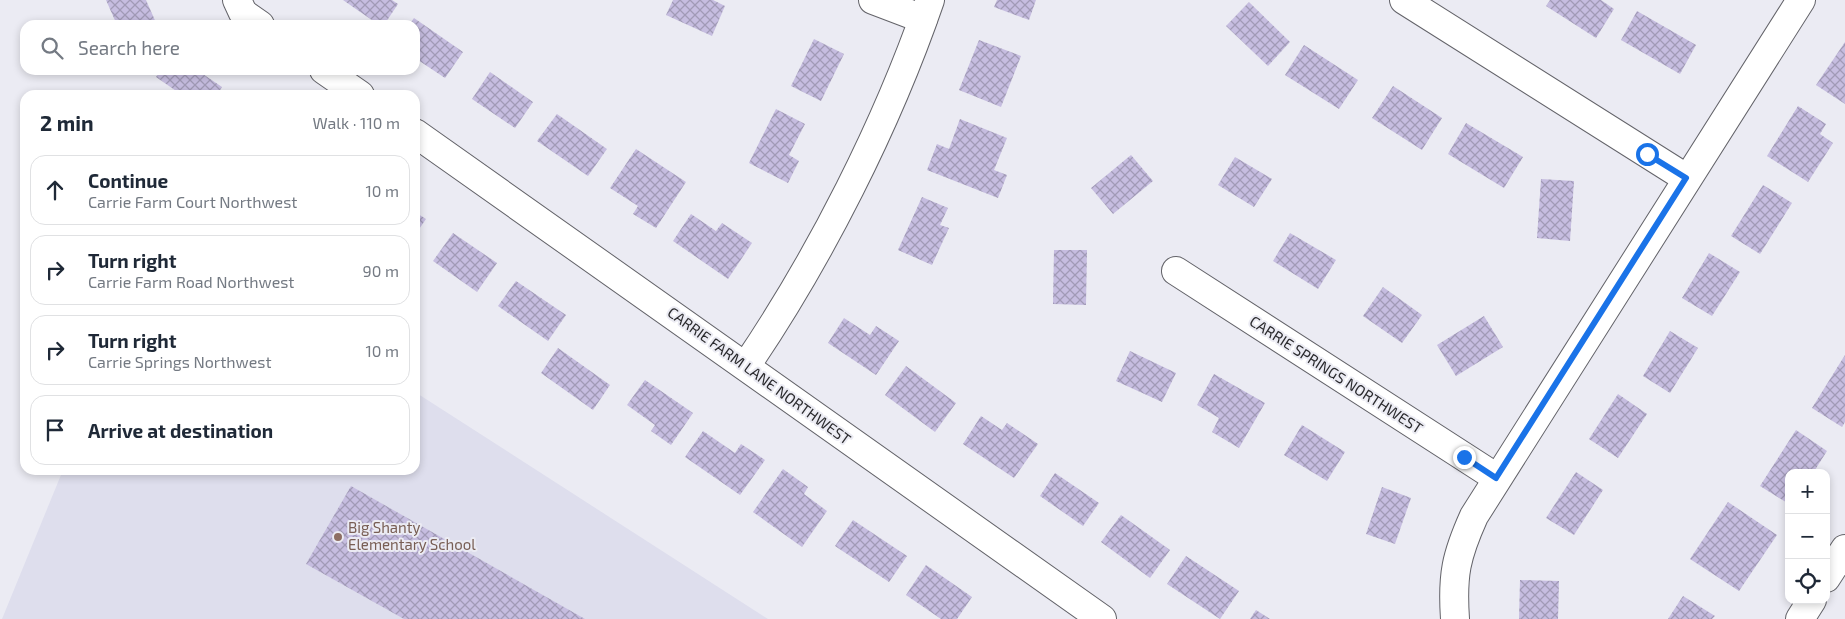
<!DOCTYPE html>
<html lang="en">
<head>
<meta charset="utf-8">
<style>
  :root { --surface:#fff; --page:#f6f6f7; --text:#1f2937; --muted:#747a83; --line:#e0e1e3 }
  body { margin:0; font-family:"Exo 2",sans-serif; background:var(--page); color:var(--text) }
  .controls { position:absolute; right:15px; bottom:15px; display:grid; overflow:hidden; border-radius:10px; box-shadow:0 2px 8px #0003 }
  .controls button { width:45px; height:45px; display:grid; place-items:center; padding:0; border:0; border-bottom:1px solid var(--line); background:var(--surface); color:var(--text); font:25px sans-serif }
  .stop { position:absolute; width:15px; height:15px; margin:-11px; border:4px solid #1a73e8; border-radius:50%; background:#fff }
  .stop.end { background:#1a73e8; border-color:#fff; box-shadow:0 1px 5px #0008 }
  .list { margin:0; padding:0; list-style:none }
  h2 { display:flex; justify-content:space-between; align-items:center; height:65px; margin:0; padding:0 20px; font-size:21px }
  h2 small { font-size:16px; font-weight:400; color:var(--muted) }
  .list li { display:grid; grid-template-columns:32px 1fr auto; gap:15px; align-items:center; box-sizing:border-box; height:70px; margin:0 10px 10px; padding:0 10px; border:1px solid var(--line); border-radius:15px }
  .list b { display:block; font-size:19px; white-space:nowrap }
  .list p { margin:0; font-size:16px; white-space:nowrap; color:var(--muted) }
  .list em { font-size:16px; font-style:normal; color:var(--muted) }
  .icon { flex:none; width:28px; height:28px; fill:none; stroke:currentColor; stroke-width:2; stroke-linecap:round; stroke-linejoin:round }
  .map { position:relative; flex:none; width:1845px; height:619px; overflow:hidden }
  .search { position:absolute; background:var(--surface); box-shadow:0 2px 8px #0003; left:20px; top:20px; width:400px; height:55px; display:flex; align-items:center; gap:12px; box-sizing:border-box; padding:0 18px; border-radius:15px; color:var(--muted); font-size:19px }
  .panel { position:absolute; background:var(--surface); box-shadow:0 2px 8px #0003; left:20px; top:90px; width:400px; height:385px; border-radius:15px }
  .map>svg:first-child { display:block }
</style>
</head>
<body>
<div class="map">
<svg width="1845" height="619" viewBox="0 0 1845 619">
  <defs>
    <pattern id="building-cross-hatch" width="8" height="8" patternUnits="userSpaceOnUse" patternTransform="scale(1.25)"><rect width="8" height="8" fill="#c6bde0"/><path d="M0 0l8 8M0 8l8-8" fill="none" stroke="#a19ab6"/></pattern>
  </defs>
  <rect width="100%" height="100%" fill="#ebebf3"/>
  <path fill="#dedeed" d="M 415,392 L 768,619 L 2,619 L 63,470 L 415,470 Z"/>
  <g fill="url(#building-cross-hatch)">
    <path d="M 106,0 L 146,0 L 157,25 L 117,25 Z"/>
    <path d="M 343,0 L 392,0 L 398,4 L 384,25 L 379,25 Z"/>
    <path d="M 673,0 L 713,0 L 725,6 L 712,36 L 666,15 Z"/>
    <path d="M 997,0 L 1036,0 L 1029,20 L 994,7 Z"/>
    <path d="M 1550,0 L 1601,0 L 1614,9 L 1596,38 L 1546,6 Z"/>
    <path d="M 1249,2 L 1290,42 L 1268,66 L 1226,26 Z"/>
    <path d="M 1637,11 L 1696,45 L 1680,74 L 1621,40 Z"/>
    <path d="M 414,18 L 463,52 L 445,78 L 415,58 L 415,25 L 409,25 Z"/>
    <path d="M 814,39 L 844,54 L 821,101 L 791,86 Z"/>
    <path d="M 979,40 L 1021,56 L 1001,107 L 959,90 Z"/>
    <path d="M 1845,42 L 1845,104 L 1816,85 Z"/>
    <path d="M 1304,45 L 1358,80 L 1339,109 L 1285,75 Z"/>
    <path d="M 161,70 L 197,70 L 222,87 L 217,95 L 182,95 L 156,77 Z"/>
    <path d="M 490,72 L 533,102 L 515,128 L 472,99 Z"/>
    <path d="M 1393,86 L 1442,118 L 1422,150 L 1372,118 Z"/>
    <path d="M 1798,106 L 1826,124 L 1820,134 L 1833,143 L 1808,182 L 1767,156 Z"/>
    <path d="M 776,109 L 805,124 L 789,155 L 799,161 L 788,183 L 749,163 Z"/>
    <path d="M 557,114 L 607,149 L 588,176 L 537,141 Z"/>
    <path d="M 960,119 L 1007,138 L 994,170 L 1007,175 L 998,198 L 927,170 L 937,144 L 949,149 Z"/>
    <path d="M 1466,123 L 1523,157 L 1504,188 L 1448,154 Z"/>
    <path d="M 636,149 L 686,182 L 656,228 L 633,214 L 638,206 L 610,188 Z"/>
    <path d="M 1131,155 L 1153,181 L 1113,214 L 1091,188 Z"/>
    <path d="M 1235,157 L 1272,179 L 1254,207 L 1218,185 Z"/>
    <path d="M 1541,179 L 1574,181 L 1570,241 L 1537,238 Z"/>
    <path d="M 1763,185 L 1792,203 L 1760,254 L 1731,236 Z"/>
    <path d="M 922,197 L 948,208 L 940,225 L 949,228 L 932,265 L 898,250 Z"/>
    <path d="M 415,212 L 426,219 L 415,235 Z"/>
    <path d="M 691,214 L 716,231 L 722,223 L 752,243 L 728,279 L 673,241 Z"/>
    <path d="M 453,233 L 497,263 L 477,292 L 433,261 Z"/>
    <path d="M 1290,233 L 1336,260 L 1318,289 L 1273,261 Z"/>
    <path d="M 1054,250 L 1087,250 L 1086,305 L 1053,304 Z"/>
    <path d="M 1709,253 L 1740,272 L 1712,316 L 1682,298 Z"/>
    <path d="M 516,281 L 566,315 L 548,341 L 498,306 Z"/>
    <path d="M 1383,287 L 1422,315 L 1402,343 L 1363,316 Z"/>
    <path d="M 1484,316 L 1503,347 L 1456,376 L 1437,345 Z"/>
    <path d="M 844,318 L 870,335 L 876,326 L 899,341 L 876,375 L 828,343 Z"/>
    <path d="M 1670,331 L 1698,348 L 1670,393 L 1643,376 Z"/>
    <path d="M 558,348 L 610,385 L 593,410 L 541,373 Z"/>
    <path d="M 1130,351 L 1176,373 L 1162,402 L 1116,381 Z"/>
    <path d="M 1845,355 L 1845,422 L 1842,427 L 1812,408 Z"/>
    <path d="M 906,366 L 956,403 L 935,432 L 885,395 Z"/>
    <path d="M 1214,374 L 1265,403 L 1239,448 L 1212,432 L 1219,418 L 1197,405 Z"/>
    <path d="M 645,380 L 693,413 L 671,445 L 651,431 L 655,425 L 627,405 Z"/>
    <path d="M 1618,394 L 1647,414 L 1618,458 L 1589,439 Z"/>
    <path d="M 981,416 L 1002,430 L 1007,423 L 1038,444 L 1014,478 L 963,444 Z"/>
    <path d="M 1302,425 L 1345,452 L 1327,481 L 1284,455 Z"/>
    <path d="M 1796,430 L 1827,451 L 1813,473 L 1789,473 L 1789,504 L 1760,486 Z"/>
    <path d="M 703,431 L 735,453 L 741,444 L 765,460 L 740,495 L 685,457 Z"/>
    <path d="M 783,469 L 808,487 L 804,494 L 827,511 L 802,547 L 753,512 Z"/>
    <path d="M 1576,472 L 1603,490 L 1574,535 L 1546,518 Z"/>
    <path d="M 1055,473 L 1099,503 L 1083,526 L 1040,496 Z"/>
    <path d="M 351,486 L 585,619 L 404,619 L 306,564 Z"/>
    <path d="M 1382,487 L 1411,498 L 1395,544 L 1366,534 Z"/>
    <path d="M 1728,502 L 1777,535 L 1739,591 L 1690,559 Z"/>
    <path d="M 1121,515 L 1170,550 L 1150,578 L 1101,542 Z"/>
    <path d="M 853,520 L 907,556 L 889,582 L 835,546 Z"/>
    <path d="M 1186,556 L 1239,591 L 1220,619 L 1167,584 Z"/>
    <path d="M 926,565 L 972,597 L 957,619 L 941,619 L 906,595 Z"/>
    <path d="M 1520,580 L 1559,581 L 1558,619 L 1519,619 Z"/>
    <path d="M 1683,596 L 1715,616 L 1712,619 L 1668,619 Z"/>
    <path d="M 1256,610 L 1270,619 L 1250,619 Z"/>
  </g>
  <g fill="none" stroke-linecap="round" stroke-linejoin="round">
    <g stroke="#636369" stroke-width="30">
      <g id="minor">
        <path d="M 237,0 L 243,13 L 260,25"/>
        <path d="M 873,0 L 923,19"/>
        <path d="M 1404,0 L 1686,178"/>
        <path d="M 324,70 L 360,95"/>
        <path d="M 415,133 L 1102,619"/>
        <path d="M 1176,271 L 1497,478"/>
        <path d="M 746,366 C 820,257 887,125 930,0"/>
        <path d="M 1826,578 L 1845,549"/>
        <path d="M 1455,619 C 1452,575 1456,556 1474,516 L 1801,0"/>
        <path d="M 1800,619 L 1812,600"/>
      </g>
    </g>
    <use href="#minor" stroke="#fff" stroke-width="28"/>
  </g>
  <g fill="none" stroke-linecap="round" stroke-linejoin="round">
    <path stroke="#1a73e8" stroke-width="6" d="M 1464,457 L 1496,478 L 1686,178 L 1647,154"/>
  </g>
  <circle fill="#8d6e63" stroke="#ebebf3" stroke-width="2" cx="338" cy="537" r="5"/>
  <g text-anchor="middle" stroke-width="4" stroke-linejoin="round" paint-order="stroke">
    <g font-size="15" fill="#2b2b2e" stroke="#ebebf3">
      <text transform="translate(1336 375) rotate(33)" y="5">CARRIE SPRINGS NORTHWEST</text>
      <text transform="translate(759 376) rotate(36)" y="5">CARRIE FARM LANE NORTHWEST</text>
    </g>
    <g font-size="15" fill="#785e54" stroke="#ebebf3" text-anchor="start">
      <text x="348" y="533">Big Shanty<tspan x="348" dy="17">Elementary School</tspan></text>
    </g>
  </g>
</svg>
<div class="controls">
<button>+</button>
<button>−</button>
<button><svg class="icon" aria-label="locate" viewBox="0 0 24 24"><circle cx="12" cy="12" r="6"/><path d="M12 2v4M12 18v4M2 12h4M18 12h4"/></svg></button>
</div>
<div class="stop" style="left:1647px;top:154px"></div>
<div class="stop end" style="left:1464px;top:457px"></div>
<div class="search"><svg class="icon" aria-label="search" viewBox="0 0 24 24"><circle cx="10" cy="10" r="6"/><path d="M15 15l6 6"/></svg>Search here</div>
<section class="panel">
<h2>2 min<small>Walk · 110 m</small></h2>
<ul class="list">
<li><svg class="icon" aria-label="ahead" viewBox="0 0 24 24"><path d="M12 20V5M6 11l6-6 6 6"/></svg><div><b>Continue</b><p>Carrie Farm Court Northwest</p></div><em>10 m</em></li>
<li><svg class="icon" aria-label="right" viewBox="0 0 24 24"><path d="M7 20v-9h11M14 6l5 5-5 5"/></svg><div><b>Turn right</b><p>Carrie Farm Road Northwest</p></div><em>90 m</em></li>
<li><svg class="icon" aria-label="right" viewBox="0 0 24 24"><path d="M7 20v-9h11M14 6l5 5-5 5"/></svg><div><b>Turn right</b><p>Carrie Springs Northwest</p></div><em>10 m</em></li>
<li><svg class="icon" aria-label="arrive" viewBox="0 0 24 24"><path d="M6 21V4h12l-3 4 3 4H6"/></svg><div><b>Arrive at destination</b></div></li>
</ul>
</section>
</div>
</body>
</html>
